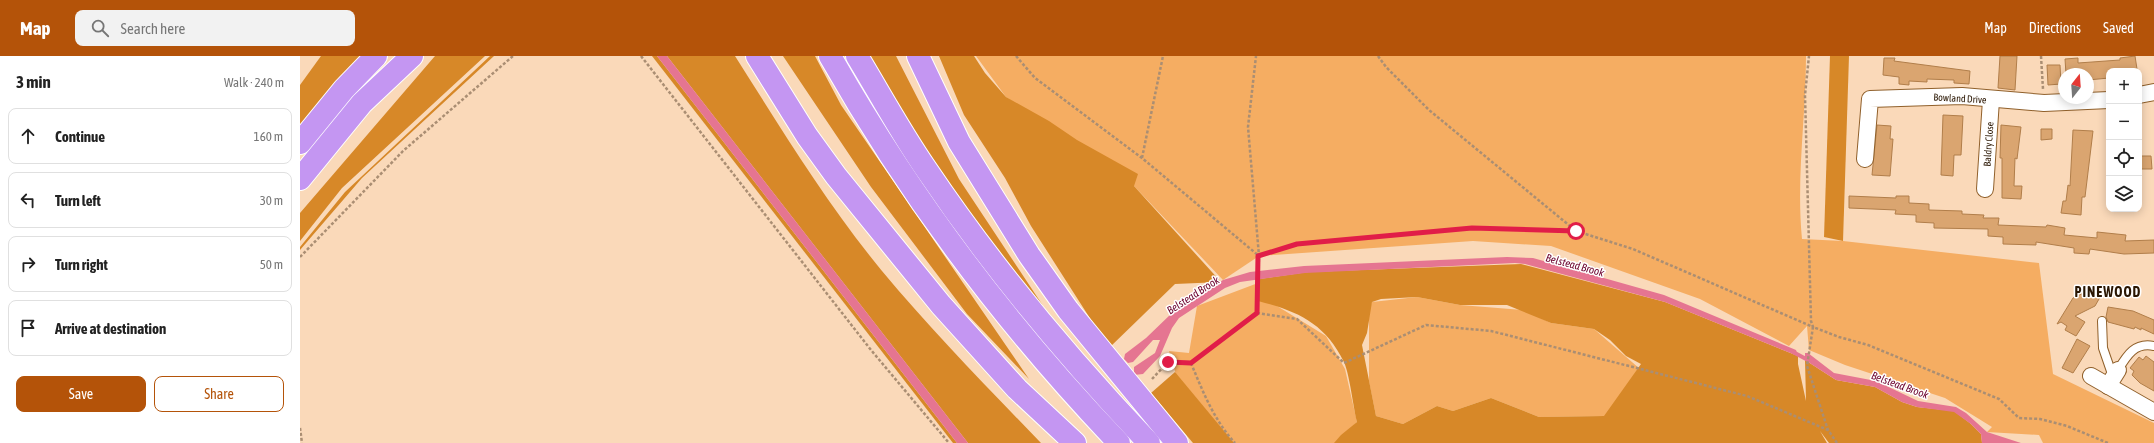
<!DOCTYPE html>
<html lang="en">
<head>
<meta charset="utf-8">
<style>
  :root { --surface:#fff; --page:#f2f2f2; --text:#222; --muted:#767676; --line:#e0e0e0; --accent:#b45309 }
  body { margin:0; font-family:"Asap Condensed",sans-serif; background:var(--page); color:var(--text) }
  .controls { position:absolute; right:12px; top:12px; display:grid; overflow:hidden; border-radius:8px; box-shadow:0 2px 10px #0003 }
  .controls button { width:36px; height:36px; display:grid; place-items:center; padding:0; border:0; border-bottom:1px solid var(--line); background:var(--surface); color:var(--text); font:20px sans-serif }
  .compass { position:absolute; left:1758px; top:12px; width:36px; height:36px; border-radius:50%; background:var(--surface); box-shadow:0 2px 10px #0003; rotate:17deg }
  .stop { position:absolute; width:12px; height:12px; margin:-9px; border:3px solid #e11d48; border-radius:50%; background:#fff }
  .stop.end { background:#e11d48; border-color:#fff; box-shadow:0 1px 4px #0008 }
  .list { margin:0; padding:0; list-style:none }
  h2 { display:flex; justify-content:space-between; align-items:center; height:52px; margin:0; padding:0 16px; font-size:17px }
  h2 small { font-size:13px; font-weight:400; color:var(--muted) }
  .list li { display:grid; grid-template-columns:26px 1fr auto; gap:12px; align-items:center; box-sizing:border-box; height:56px; margin:0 8px 8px; padding:0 8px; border:1px solid var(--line); border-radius:8px }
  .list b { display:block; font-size:15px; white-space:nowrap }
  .list em { font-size:13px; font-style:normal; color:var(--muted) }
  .actions { display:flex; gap:8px; padding:12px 16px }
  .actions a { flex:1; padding:9px 0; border:1px solid var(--accent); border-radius:8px; text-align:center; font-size:14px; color:var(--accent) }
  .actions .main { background:var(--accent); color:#fff }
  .icon { flex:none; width:22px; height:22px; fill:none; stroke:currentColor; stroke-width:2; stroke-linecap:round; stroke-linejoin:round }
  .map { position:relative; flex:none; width:1854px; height:387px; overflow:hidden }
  header { display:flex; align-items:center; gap:24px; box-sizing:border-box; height:56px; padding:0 20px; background:var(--accent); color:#fff }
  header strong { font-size:19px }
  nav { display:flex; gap:22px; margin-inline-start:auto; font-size:14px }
  .search { width:280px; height:36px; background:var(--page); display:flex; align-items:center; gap:10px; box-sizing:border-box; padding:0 14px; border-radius:8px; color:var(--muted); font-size:15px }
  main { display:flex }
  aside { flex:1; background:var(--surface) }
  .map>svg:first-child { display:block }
</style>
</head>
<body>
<header>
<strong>Map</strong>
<div class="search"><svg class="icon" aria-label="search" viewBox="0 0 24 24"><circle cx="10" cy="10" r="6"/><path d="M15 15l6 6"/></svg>Search here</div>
<nav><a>Map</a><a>Directions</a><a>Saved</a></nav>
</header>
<main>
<aside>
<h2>3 min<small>Walk · 240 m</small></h2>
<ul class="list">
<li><svg class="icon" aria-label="ahead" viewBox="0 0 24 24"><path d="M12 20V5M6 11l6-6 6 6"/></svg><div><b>Continue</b></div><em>160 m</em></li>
<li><svg class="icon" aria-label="left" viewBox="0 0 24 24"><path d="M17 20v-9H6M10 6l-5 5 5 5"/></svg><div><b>Turn left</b></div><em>30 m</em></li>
<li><svg class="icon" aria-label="right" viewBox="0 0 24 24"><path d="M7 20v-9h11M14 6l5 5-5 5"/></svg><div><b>Turn right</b></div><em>50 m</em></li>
<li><svg class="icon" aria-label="arrive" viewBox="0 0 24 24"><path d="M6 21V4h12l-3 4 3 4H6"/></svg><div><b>Arrive at destination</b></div></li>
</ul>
<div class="actions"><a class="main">Save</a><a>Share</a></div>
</aside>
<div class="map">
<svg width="1854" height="387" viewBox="0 0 1854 387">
  <rect width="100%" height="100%" fill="#fad9b9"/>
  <g fill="#f5ad62">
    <path d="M 676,0 L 1506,0 C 1506,61 1496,122 1502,183 L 1543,185 L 1739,207 L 1753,318 L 1854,367 L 1854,387 L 1743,387 L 1739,379 L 1687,376 L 1692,371 L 1645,342 L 1545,309 L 1509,294 L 1507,270 L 1489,290 L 1400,243 L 1251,190 L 1173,185 L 959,200 L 923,224 L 834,130 L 706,41 Z"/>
    <path d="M 958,227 L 977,250 L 1026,280 L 1045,313 L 1057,366 L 1037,387 L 925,387 L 884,346 L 869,295 L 889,297 L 897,250 Z"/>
    <path d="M 1117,241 L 1160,249 L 1223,254 L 1251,267 L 1294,273 L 1340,313 L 1305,360 L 1239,361 L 1191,342 L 1153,355 L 1137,350 L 1103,368 L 1076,360 L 1069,325 L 1069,254 L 1072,246 Z"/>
  </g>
  <g fill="#d78828" fill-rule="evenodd">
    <path d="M 21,0 L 66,0 L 0,69 L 0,29 Z"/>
    <path d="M 135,0 L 185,0 L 42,132 L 0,185 L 0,157 Z"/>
    <path d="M 190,0 L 194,0 L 62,122 L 0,194 L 0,191 L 45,136 Z"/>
    <path d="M 352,0 L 357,0 L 657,387 L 653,387 Z"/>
    <path d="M 367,0 L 435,0 C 482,74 527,148 582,215 C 632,275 687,331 741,387 L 668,387 Z"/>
    <path d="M 483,0 L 515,0 L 541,49 L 729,323 L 667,258 L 571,131 Z"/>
    <path d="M 569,0 L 596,0 L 659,123 L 757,271 L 723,233 L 592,44 Z"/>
    <path d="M 639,0 L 674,0 L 685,17 L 706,41 L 749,65 L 777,84 L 838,118 L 834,130 L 921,226 L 875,228 L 809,292 L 731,170 L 705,122 L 664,59 Z"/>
    <path d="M 1530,0 L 1549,0 L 1543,185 L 1524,181 Z"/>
    <path d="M 1221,208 L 1365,246 L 1498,300 L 1498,308 L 1506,345 L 1505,304 L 1536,324 L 1575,331 L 1602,346 L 1617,351 L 1654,355 L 1671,368 L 1681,378 L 1682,387 L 1529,387 L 1520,375 L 1527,387 L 1034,387 L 1041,379 L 1057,366 C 1053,350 1050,320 1044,306 C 1025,267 997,255 958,245 L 959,223 L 1008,216 ZM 1117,241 L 1160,249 L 1207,249 L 1251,267 L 1294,273 L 1310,284 L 1326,300 L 1341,308 L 1304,360 L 1239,361 L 1191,342 L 1153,355 L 1137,350 L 1103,368 L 1076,360 L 1062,289 L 1067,277 L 1072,246 L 1081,243 Z"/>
    <path d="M 875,316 L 934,387 L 893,387 L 851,337 Z"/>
  </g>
  <g fill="#e57591">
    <path d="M 357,0 L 367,0 L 668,387 L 657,387 Z"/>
    <path d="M 1207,201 L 1233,202 L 1364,239 L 1496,294 L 1498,300 L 1365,246 L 1225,208 L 1215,207 L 1005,217 L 940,226 L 925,232 L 879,262 L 872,272 L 860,300 L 843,318 L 834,319 L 834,311 L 855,297 L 860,284 L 853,284 L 833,306 L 828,307 L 824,303 L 825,298 L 846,282 L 872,257 L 923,224 L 950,216 L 1004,210 Z"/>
    <path d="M 1505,297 L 1508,297 L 1534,317 L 1576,325 L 1618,345 L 1656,351 L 1666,357 L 1687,376 L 1721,387 L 1682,387 L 1681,378 L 1671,368 L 1654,356 L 1617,351 L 1602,346 L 1575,331 L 1536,324 L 1505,304 Z"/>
  </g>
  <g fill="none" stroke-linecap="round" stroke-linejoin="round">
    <path stroke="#e57591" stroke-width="4" d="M 1493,296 L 1508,304"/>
  </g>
  <g fill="#daa570" stroke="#b17e4a">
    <path d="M 1700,0 L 1717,0 L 1715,34 L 1698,32 Z"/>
    <path d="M 1835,0 L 1837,13 L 1809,15 L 1809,22 L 1788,24 L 1788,18 L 1766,18 L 1765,3 L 1778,2 L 1778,7 L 1820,4 L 1820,2 Z"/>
    <path d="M 1584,2 L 1595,2 L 1594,5 L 1670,15 L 1669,28 L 1654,27 L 1654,24 L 1627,23 L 1627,26 L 1609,25 L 1609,29 L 1599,28 L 1599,21 L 1583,19 Z"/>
    <path d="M 1747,9 L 1760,9 L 1761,28 L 1748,29 Z"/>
    <path d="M 1643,59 L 1663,60 L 1661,99 L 1654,99 L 1653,120 L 1641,119 Z"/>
    <path d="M 1577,69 L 1591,70 L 1590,83 L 1593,83 L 1590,120 L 1572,119 Z"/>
    <path d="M 1701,69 L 1721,71 L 1717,103 L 1715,102 L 1714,130 L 1722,130 L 1721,143 L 1702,142 L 1702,102 L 1700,102 Z"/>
    <path d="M 1741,73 L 1752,73 L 1752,83 L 1741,84 Z"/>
    <path d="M 1773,74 L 1793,75 L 1785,141 L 1782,141 L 1781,159 L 1761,157 L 1763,145 L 1766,145 L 1768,129 L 1770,130 Z"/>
    <path d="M 1839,100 L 1851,100 L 1852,113 L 1839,113 Z"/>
    <path d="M 1549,140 L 1596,142 L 1596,140 L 1609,140 L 1609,147 L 1629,148 L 1629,154 L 1662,155 L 1662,158 L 1684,159 L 1683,162 L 1699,162 L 1698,169 L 1746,171 L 1747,169 L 1765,172 L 1764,179 L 1797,182 L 1797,176 L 1826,179 L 1825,185 L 1854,184 L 1854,197 L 1824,198 L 1790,193 L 1789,198 L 1774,197 L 1774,192 L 1736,186 L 1736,189 L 1703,188 L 1703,181 L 1688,180 L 1688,173 L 1634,172 L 1634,167 L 1616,166 L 1616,159 L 1595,158 L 1596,154 L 1549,152 Z"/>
    <path d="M 1790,234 L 1803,236 L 1795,250 L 1775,260 L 1785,266 L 1776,280 L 1765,274 L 1767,270 L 1761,266 L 1757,268 L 1773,242 Z"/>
    <path d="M 1808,251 L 1833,255 L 1854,264 L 1854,278 L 1841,272 L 1841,274 L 1835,271 L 1834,273 L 1808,266 L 1806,261 Z"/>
    <path d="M 1777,283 L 1790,290 L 1773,317 L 1762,312 Z"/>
    <path d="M 1846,300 L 1854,306 L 1854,335 L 1840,327 L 1832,319 L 1834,315 L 1830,312 L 1839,301 L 1843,304 Z"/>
  </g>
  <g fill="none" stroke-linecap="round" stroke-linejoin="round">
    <g stroke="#90602b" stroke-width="10">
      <g id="service">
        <path d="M 1802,265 L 1803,292 L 1813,321"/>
        <path d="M 1818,314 C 1827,299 1835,286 1854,290"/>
      </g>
    </g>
    <g stroke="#90602b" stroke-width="18">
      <g id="minor">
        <path d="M 1839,39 L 1854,36"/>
        <path d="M 1565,103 L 1570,43 L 1662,40 L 1744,47 L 1809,44"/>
        <path d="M 1685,133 L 1691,44"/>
        <path d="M 1791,320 L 1854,356"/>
        <path d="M 1808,330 L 1818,314"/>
      </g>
    </g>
    <g stroke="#fff" stroke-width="24">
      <g id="trunk">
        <path d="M 457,0 L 507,80 L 536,120 L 641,249 L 717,333 L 775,387"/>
        <path d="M 530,0 C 610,141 707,270 819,387"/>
        <path d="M 557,0 C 580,38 601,77 626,113 C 692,211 768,302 849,387"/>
        <path d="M 618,0 L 659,86 L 729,199 L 768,254 L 877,387"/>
        <path d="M 0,87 L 44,33 L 76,0"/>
        <path d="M 0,123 L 62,47 L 112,0"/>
      </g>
    </g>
    <g stroke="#aa8e73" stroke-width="2.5" stroke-dasharray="3 2" stroke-linecap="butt">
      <path d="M 341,0 L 571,294 L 649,387"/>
      <path d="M 716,0 L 735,22 L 842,102 L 959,200 L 997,188 L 1172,172 L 1276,175 L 1333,193 L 1513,271 L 1511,265 L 1505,39 L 1509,0"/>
      <path d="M 1078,0 L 1086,11 L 1129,54 L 1276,175"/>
      <path d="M 1741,0 L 1743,33"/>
      <path d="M 842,102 L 863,0"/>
      <path d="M 0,201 L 103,95 L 213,0"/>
      <path d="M 957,257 L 997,263 L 1044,307 L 1126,269 L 1191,275 L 1447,340 L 1528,374"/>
      <path d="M 891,307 C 903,336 914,364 935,387"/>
      <path d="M 852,323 L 868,306 L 891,307 L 957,257 L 959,200 L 948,71 L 956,0"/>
      <path d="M 0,372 L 2,387"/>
      <path d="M 1537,387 L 1528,374 L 1507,310 L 1513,271 L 1539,281 L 1568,289 L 1699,343 L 1719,362 L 1740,363 L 1767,370 L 1808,387"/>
    </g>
    <use href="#service" stroke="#fff" stroke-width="8"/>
    <use href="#minor" stroke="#fff" stroke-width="16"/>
    <use href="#trunk" stroke="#c496f2" stroke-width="22"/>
  </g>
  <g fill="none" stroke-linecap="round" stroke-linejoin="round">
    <path stroke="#e11d48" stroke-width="5" d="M 868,306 L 891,307 L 957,257 L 958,200 L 997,188 L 1172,172 L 1276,175"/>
  </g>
  <g text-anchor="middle" stroke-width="3" stroke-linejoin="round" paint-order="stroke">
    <g font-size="10" fill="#2a1602" stroke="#fff">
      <text transform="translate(1660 42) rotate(3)" y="4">Bowland Drive</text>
      <text transform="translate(1688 88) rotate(-86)" y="4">Baldry Close</text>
    </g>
    <g font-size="11" font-style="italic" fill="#6b002d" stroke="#fff">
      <text transform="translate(1275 209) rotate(15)" y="4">Belstead Brook</text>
      <text transform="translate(893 239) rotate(-33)" y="4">Belstead Brook</text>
      <text transform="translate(1600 329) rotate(20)" y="4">Belstead Brook</text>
    </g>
    <g font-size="14" font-weight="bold" letter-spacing="1" fill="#2a1602" stroke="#fff">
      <text x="1808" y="241">PINEWOOD</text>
    </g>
  </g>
</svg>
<div class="controls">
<button>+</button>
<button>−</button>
<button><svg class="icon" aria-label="locate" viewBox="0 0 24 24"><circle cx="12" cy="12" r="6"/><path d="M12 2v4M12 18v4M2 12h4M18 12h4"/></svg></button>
<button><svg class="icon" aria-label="layers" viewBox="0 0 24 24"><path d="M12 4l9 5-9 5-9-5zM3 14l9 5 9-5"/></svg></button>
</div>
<svg class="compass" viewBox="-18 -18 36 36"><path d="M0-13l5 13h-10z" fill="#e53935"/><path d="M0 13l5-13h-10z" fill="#767676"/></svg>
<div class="stop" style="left:1276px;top:175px"></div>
<div class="stop end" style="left:868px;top:306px"></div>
</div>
</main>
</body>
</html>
